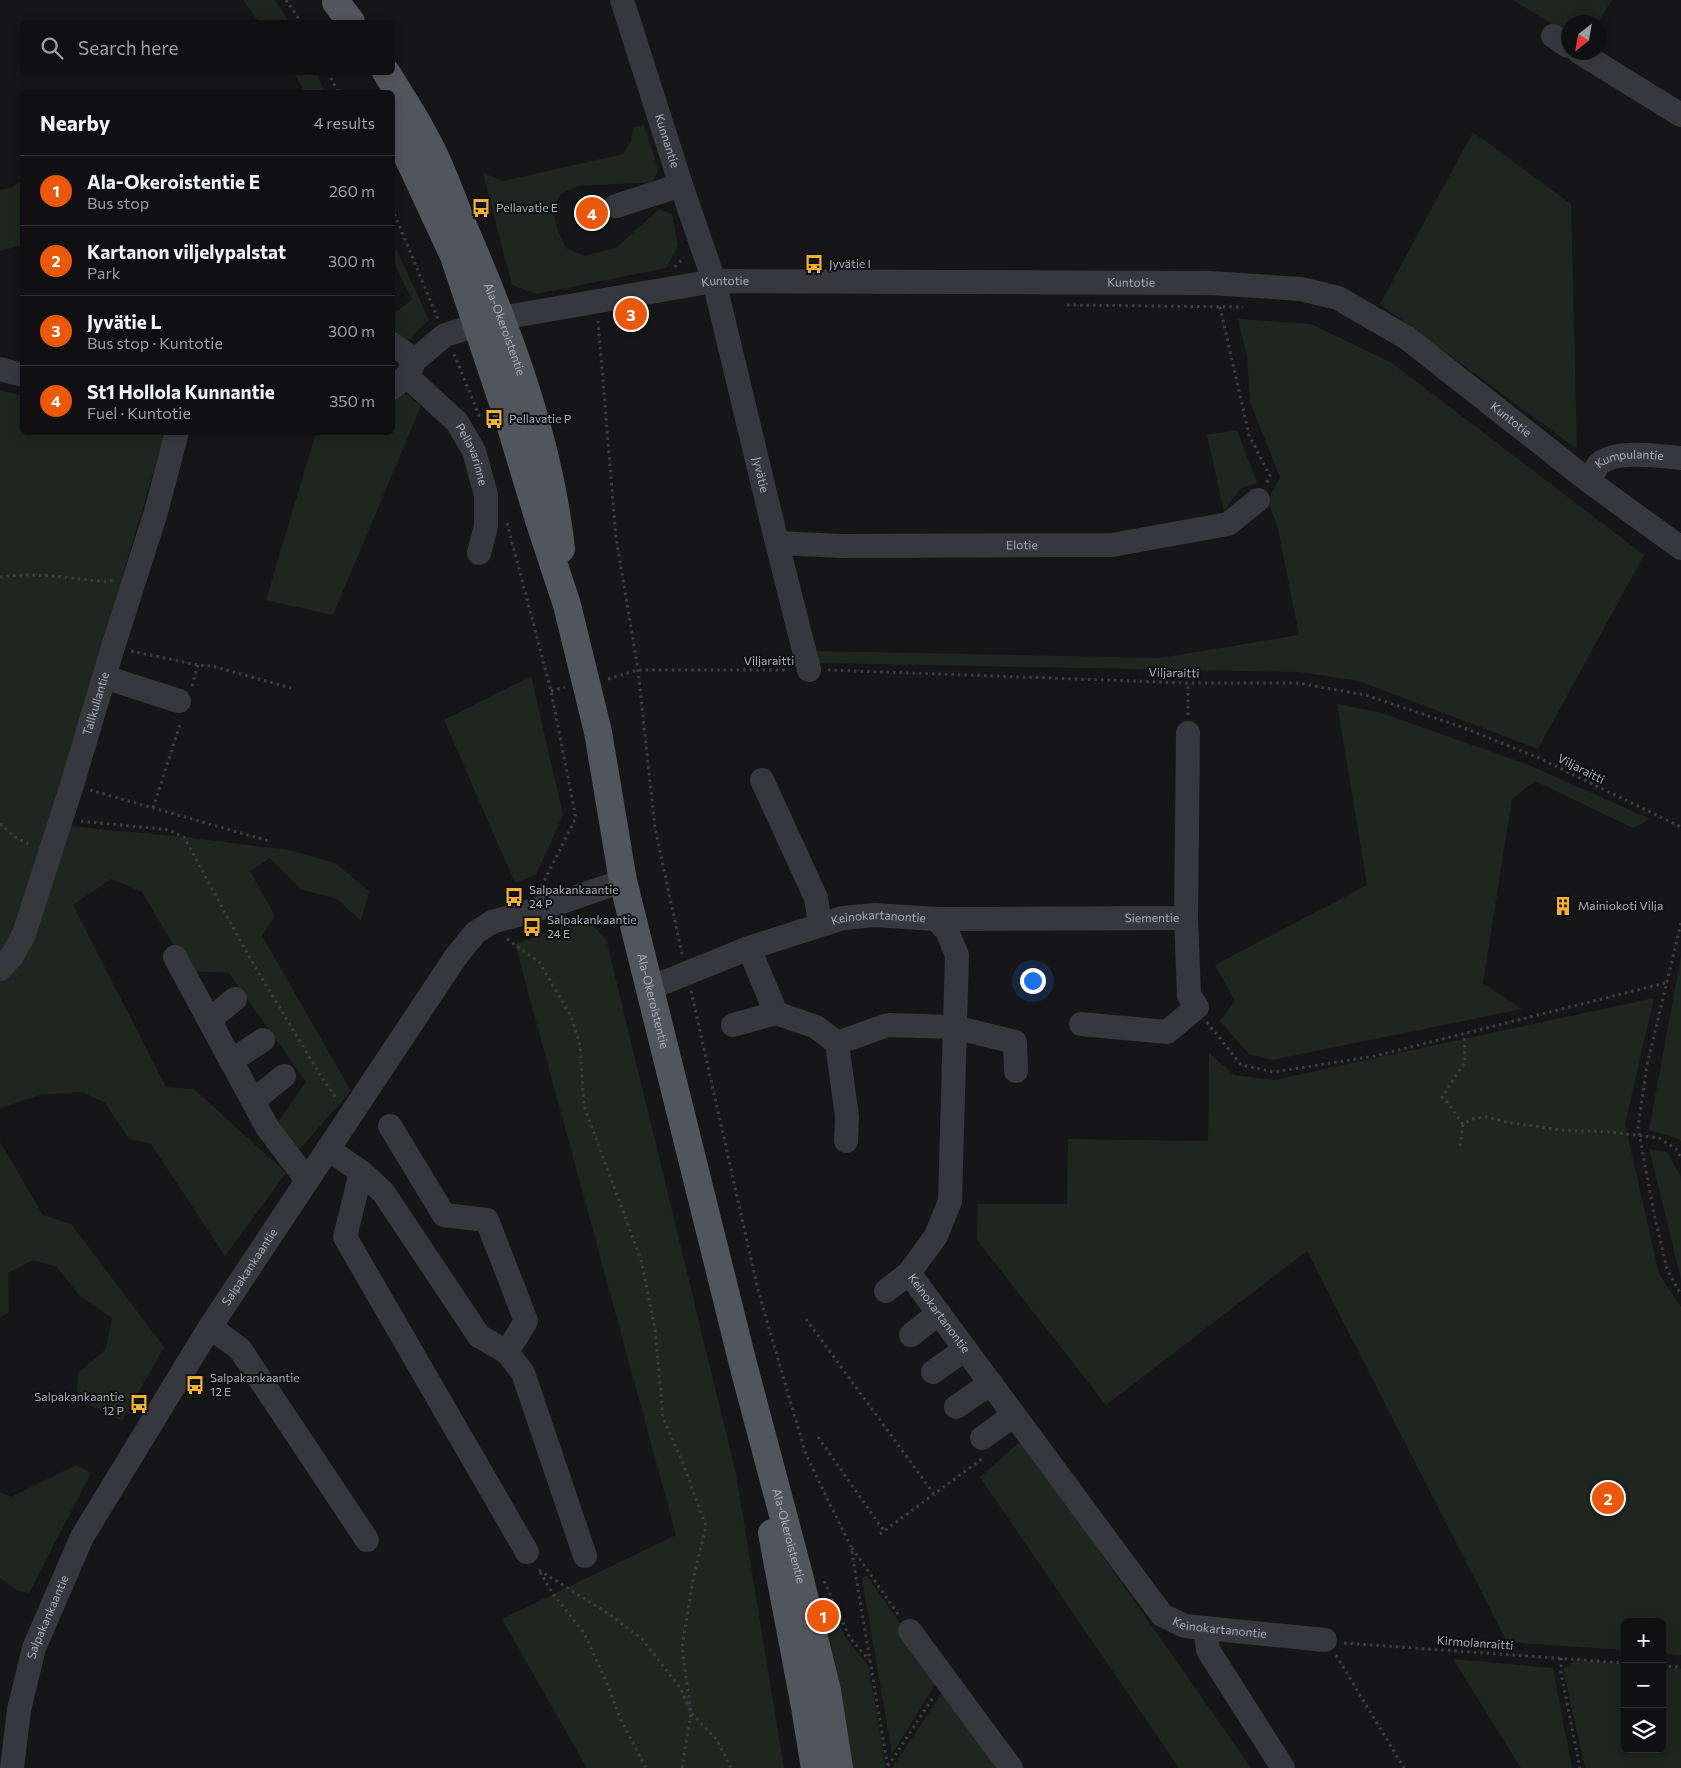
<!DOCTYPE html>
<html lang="en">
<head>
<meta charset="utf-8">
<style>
  :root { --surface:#101012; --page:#1e1e20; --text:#f1f3f6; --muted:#9c9d9f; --line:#303032; --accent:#ea580c }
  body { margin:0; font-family:Commissioner,sans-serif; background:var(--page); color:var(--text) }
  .controls { position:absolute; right:15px; bottom:15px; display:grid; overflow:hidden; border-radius:8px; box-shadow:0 2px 8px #0003 }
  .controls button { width:45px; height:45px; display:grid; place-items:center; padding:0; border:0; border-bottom:1px solid var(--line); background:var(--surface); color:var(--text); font:25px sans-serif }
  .compass { position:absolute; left:1561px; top:15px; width:45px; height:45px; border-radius:50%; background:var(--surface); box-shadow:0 2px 8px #0003; rotate:211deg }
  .you { position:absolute; left:1032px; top:980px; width:18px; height:18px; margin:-12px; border:4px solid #fff; border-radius:50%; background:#1a73e8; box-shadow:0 0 0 8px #1a73e833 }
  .badge { display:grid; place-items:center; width:32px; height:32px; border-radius:50%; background:var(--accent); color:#fff; font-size:16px; font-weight:700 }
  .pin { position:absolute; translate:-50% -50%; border:2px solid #fff; box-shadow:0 1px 5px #0006 }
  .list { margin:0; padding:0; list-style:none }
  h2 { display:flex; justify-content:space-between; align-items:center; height:65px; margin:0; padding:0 20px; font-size:21px }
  h2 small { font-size:16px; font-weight:400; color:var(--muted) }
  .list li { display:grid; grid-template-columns:32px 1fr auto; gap:15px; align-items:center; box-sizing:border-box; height:70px; padding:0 20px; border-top:1px solid var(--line) }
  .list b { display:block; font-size:19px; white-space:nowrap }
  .list p { margin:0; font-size:16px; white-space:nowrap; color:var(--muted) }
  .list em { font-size:16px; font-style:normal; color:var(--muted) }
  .icon { flex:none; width:28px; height:28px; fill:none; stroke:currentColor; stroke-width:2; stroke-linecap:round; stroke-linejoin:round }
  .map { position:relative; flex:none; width:1681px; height:1768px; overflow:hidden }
  .search { position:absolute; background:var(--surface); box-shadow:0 2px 8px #0003; left:20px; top:20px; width:375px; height:55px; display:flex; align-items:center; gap:12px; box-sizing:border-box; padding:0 18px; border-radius:8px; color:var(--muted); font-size:19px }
  .panel { position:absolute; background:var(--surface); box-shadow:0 2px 8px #0003; left:20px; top:90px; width:375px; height:345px; border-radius:8px }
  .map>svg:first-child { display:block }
</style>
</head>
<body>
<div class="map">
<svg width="1681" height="1768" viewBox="0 0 1681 1768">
  <rect width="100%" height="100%" fill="#161618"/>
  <g fill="#1e261f">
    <path d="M 243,0 L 275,0 L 289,22 L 259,22 Z"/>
    <path d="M 1513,0 L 1612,0 L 1598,22 L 1568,22 L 1568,34 Z"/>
    <path d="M 294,73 L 316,73 L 325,92 L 305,92 Z"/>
    <path d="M 644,125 L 658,169 L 653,182 L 578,186 L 561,194 L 552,210 L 558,231 L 566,248 L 585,256 L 617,247 L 659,209 L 672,214 L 678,246 L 666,268 L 536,294 L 512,285 L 483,173 L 504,181 L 623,154 L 631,141 L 633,127 Z"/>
    <path d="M 1473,132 L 1571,204 L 1577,449 L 1380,304 Z"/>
    <path d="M 22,180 L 22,245 L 0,251 L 0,190 L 13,187 Z"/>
    <path d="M 392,240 L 429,320 L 408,340 L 393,332 L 393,315 L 412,299 L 393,261 Z"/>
    <path d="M 1238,319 L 1311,324 L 1392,363 L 1644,555 L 1538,749 L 1359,681 L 1299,672 L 818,663 L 815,651 L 1160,658 L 1299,635 L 1277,524 L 1267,501 L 1280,477 L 1250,402 L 1247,356 Z"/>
    <path d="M 0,390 L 22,396 L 22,432 L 165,433 L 49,824 L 184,837 L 289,850 L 335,863 L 369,891 L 361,921 L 337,899 L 302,890 L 270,858 L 250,871 L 275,916 L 262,936 L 351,1091 L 298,1151 L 276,1125 L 306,1082 L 229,973 L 189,971 L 142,892 L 111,879 L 73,905 L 166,1087 L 194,1089 L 286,1173 L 225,1256 L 151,1144 L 129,1139 L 105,1103 L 82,1092 L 40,1095 L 0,1108 Z"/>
    <path d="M 402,391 L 421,406 L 333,615 L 266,600 L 316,433 L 392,432 L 393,399 Z"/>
    <path d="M 1237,430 L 1257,483 L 1240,489 L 1224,511 L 1207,435 Z"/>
    <path d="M 531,676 L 563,815 L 536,875 L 515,883 L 444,720 Z"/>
    <path d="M 1337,704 L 1379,712 L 1529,765 L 1650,819 L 1633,828 L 1535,781 L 1512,799 L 1483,983 L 1522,1009 L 1272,1060 L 1249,1054 L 1220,1021 L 1235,1001 L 1215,965 L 1367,885 Z"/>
    <path d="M 586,919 L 606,939 L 736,1474 L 784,1768 L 587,1768 L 502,1619 L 676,1535 L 515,944 Z"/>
    <path d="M 1681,956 L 1681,1142 L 1679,1139 L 1649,1130 Z"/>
    <path d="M 1654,998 L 1625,1124 L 1659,1274 L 1681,1307 L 1681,1655 L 1662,1653 L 1662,1622 L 1625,1622 L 1625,1650 L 1507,1642 L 1307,1251 L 1106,1405 L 977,1240 L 978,1204 L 1067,1204 L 1068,1139 L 1208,1141 L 1209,1053 L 1234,1075 L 1274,1080 Z"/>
    <path d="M 0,1142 L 43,1215 L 71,1224 L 164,1347 L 122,1421 L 77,1399 L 78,1373 L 106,1349 L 112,1318 L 79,1295 L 57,1267 L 33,1260 L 8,1273 L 9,1312 L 0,1318 Z"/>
    <path d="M 1649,1149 L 1667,1152 L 1681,1177 L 1681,1279 Z"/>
    <path d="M 1022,1440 L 1251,1768 L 1179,1768 L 980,1477 Z"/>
    <path d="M 76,1465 L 91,1473 L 29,1593 L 17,1590 L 0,1578 L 0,1492 L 11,1497 Z"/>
    <path d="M 866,1575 L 939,1678 L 892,1754 L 862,1579 Z"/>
    <path d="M 826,1602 L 848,1641 L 869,1667 L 886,1768 L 850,1768 L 846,1755 Z"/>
    <path d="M 1453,1659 L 1553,1668 L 1572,1768 L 1521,1768 Z"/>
    <path d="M 1575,1660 L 1625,1664 L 1625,1749 L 1662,1749 L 1662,1668 L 1681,1669 L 1681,1768 L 1585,1768 L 1563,1669 Z"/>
    <path d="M 946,1687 L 1006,1768 L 892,1768 Z"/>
  </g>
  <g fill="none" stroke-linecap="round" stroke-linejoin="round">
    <g stroke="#3d3f44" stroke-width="3" stroke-dasharray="2.5 4" stroke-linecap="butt">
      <path d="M 286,0 L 301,22"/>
      <path d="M 328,72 L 338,92"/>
      <path d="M 392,208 L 438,319"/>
      <path d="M 675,267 L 684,257"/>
      <path d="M 1067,305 L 1243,307"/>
      <path d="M 1220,307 L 1249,435 L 1270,476 L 1266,484"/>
      <path d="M 598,321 L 616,538 L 638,670 L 655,828 L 682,954"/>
      <path d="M 454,354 L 481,420"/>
      <path d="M 507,523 L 551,691 L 576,818 L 541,887"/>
      <path d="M 0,577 C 36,572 70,578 106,582 L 115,580"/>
      <path d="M 131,651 L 198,665 L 212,666 L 291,688"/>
      <path d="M 828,670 L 1188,683 L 1298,683 L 1365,695 L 1459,726 L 1539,758 L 1681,827"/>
      <path d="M 608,679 L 638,670 L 789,670"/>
      <path d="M 192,686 L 198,665"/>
      <path d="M 551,691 L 565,687"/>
      <path d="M 1188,715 L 1188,683"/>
      <path d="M 90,790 L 269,841"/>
      <path d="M 153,808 L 181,721"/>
      <path d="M 81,821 L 169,830 L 184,837 L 248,955 L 322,1078 L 337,1099"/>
      <path d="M 0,824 L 15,837 L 32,846"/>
      <path d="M 1681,923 L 1647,1065 L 1638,1127 L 1654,1214 L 1667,1269 L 1681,1295"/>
      <path d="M 507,939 L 539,962 L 571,1016 L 580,1045 L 584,1106 L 641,1260 L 655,1329 L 663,1418 L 683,1463 L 706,1526 L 693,1580 L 682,1647 L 691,1713 L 682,1768"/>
      <path d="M 691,991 L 758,1290 L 806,1455 L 851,1547 L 888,1768"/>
      <path d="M 1207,1022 L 1241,1065 L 1274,1072 L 1375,1056 L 1665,983"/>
      <path d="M 1463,1124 C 1455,1115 1451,1104 1442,1097 L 1465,1062 L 1464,1034"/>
      <path d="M 1460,1146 L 1463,1124 L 1473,1119 L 1487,1117 L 1511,1123 L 1561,1130 L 1611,1132 L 1659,1138 L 1676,1149 L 1681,1158"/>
      <path d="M 806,1319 L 934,1494"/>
      <path d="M 818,1437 L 884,1531"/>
      <path d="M 880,1534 L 983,1458"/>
      <path d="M 852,1548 L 900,1617"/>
      <path d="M 539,1570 L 609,1614 L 642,1639 L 681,1689 L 691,1713 L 717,1740 L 731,1768"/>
      <path d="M 540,1572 L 553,1594 L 584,1633 L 606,1681 L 621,1720 L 646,1768"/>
      <path d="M 824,1581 L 850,1638 L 869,1660"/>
      <path d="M 1344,1643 L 1625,1663"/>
      <path d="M 1336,1655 L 1404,1768"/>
      <path d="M 1561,1658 L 1561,1673 L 1580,1768"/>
      <path d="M 1662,1666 L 1681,1667"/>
      <path d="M 888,1766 L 934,1696"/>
    </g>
    <g stroke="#37383d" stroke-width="24">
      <path id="s1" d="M 622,0 L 681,185 L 714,281 L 777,543 L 809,670"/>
      <path d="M 1553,36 L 1568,46"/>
      <path d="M 1579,52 L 1681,115"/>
      <path d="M 616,206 L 681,185"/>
      <path d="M 392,344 L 415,360"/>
      <path d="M 0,369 L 22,375"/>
      <path id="s2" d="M 407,376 L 457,422 L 474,451 L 486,495 L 486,526 L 479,553"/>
      <path id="s3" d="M 392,388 L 407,376 L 415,360 L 445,335 L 501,318 L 714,281 L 1211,283 L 1301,289 L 1338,298 L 1407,338 L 1590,482 L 1681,548"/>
      <path id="s4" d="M 1590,482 C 1592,476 1595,468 1599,464 C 1616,449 1659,456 1681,458"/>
      <path id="s5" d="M 777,543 L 843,546 L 1112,545 L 1228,524 L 1258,500"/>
      <path d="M 104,677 L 179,701"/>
      <path d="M 762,780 L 816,898 L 820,924"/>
      <path id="s6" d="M 936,919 L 1186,918 L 1188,733"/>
      <path d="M 749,948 L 776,1013 L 816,1027 L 837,1043 L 847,1117 L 846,1141"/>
      <path d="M 175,957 L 267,1127 L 307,1180"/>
      <path id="s7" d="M 0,969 L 12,956 L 24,934 L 72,785 L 113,647 L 156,512 L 177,432"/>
      <path id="s8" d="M 650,988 L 749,948 L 843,918 L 875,915 L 936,919 L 947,931 L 957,955 L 950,1201 L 936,1236 L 909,1273 L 1162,1615 L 1185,1626 L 1325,1640"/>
      <path d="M 209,1020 L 235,999"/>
      <path d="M 1081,1024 L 1167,1032 L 1197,1007 L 1189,995 L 1186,918"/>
      <path d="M 733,1025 L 776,1013"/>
      <path d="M 837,1043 L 888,1025 L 954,1027 L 1015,1042 L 1016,1071"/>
      <path d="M 231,1061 L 263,1040"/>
      <path d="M 253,1101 L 284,1076"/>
      <path d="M 390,1126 L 444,1215 L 487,1220 L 526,1321 L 507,1352"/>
      <path d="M 328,1149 L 361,1172 L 383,1192 L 479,1336 L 507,1352 L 523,1373 L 585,1556"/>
      <path d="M 361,1172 L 345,1237 L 527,1552"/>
      <path d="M 886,1291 L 909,1273"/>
      <path d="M 210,1327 L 240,1349 L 367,1540"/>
      <path d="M 911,1335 L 939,1313"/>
      <path d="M 933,1372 L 965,1349"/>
      <path d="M 956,1407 L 991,1383"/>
      <path d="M 982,1438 L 1014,1415"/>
      <path d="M 1205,1628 L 1208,1650 L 1283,1768"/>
      <path d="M 910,1631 L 1011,1768"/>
      <path id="s9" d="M 12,1768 L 19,1710 L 34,1648 L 82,1537 L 210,1327 L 455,958 L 475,933 L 492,922 L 559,903 L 623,881"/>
    </g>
    <g stroke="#53555c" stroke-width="28">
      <path d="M 336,2 L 351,22"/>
      <path id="s10" d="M 386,72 C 400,95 415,117 427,141 C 442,168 452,199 464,228 C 508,330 549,438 561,549"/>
      <path id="s11" d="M 392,123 L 454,256 L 511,427 L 539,520 L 567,605 L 598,732 L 623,881 L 743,1364 L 799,1575 L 827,1691 L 839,1768"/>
      <path d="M 772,1533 L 805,1707 L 815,1768"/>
    </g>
  </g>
  <defs>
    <g id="bus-bare" transform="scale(1.5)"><path d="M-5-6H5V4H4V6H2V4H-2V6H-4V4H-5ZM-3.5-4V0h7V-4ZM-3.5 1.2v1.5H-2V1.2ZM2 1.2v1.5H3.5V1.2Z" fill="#f2b134" stroke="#111113" stroke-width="2.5" paint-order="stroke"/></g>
    <g id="building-bare" transform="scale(1.5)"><path d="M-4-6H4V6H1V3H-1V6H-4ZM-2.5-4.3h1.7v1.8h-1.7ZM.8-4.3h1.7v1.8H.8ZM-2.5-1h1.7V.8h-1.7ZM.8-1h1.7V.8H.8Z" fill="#f2b134" stroke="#111113" stroke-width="2.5" paint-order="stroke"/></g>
  </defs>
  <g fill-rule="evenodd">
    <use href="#bus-bare" x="481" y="208"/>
    <use href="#bus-bare" x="814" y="264"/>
    <use href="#bus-bare" x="494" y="419"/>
    <use href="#bus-bare" x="514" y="897"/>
    <use href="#building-bare" x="1563" y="906"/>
    <use href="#bus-bare" x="532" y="927"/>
    <use href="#bus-bare" x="195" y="1385"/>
    <use href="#bus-bare" x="139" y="1404"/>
  </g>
  <g text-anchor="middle" stroke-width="4" stroke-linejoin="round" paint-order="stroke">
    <g font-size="12" fill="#a8adb8" stroke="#111113">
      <text dy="4" stroke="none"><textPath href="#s1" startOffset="148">Kunnantie</textPath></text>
      <text dy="4" stroke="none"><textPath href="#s3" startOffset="362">Kuntotie</textPath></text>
      <text dy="4" stroke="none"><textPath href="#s3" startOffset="768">Kuntotie</textPath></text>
      <text dy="4" stroke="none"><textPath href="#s10" startOffset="284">Ala-Okeroistentie</textPath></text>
      <text dy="4" stroke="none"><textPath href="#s3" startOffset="1188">Kuntotie</textPath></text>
      <text dy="4" stroke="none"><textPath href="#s2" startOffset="104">Pellavarinne</textPath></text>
      <text dy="4" stroke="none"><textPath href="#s4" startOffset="52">Kumpulantie</textPath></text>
      <text dy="4" stroke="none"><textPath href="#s1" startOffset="495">Jyvätie</textPath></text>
      <text dy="4" stroke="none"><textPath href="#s5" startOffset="245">Elotie</textPath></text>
      <text x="769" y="665">Viljaraitti</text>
      <text transform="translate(1174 673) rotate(1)" y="4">Viljaraitti</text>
      <text dy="4" stroke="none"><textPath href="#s7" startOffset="284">Tallkullantie</textPath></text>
      <text transform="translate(1581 769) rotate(27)" y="4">Viljaraitti</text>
      <text dy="4" stroke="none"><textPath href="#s6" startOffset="216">Siementie</textPath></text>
      <text dy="4" stroke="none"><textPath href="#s8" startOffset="241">Keinokartanontie</textPath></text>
      <text dy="4" stroke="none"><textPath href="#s11" startOffset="919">Ala-Okeroistentie</textPath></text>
      <text dy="4" stroke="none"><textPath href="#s9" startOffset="561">Salpakankaantie</textPath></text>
      <text dy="4" stroke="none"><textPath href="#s8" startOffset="721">Keinokartanontie</textPath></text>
      <text dy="4" stroke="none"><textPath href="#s11" startOffset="1471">Ala-Okeroistentie</textPath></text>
      <text dy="4" stroke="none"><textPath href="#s9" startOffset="156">Salpakankaantie</textPath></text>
      <text dy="4" stroke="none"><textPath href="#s8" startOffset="1156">Keinokartanontie</textPath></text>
      <text transform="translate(1475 1643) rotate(4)" y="4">Kirmolanraitti</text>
    </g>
    <g font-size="12" fill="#a8adb8" stroke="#111113" text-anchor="start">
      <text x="496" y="212">Pellavatie E</text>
      <text x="829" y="268">Jyvätie I</text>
      <text x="509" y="423">Pellavatie P</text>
      <text x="529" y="894">Salpakankaantie<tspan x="529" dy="14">24 P</tspan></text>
      <text x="1578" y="910">Mainiokoti Vilja</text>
      <text x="547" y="924">Salpakankaantie<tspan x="547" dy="14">24 E</tspan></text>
      <text x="210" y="1382">Salpakankaantie<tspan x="210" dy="14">12 E</tspan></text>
      <text x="124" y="1401" text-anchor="end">Salpakankaantie<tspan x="124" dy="14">12 P</tspan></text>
    </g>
  </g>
</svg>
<div class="controls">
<button>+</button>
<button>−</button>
<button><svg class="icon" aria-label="layers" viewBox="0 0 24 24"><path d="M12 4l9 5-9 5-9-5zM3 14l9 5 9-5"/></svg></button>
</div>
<svg class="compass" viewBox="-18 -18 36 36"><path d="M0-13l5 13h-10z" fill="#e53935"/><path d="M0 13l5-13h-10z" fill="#9c9d9f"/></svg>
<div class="you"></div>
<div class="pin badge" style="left:823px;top:1616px">1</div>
<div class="pin badge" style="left:1608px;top:1498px">2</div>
<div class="pin badge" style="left:631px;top:314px">3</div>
<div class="pin badge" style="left:592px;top:213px">4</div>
<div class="search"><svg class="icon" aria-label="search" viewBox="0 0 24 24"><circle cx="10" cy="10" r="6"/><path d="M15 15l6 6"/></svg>Search here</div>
<section class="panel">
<h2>Nearby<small>4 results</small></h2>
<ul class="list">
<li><span class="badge">1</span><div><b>Ala-Okeroistentie E</b><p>Bus stop</p></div><em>260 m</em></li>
<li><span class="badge">2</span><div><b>Kartanon viljelypalstat</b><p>Park</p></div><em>300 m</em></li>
<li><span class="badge">3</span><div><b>Jyvätie L</b><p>Bus stop · Kuntotie</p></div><em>300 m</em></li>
<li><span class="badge">4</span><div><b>St1 Hollola Kunnantie</b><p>Fuel · Kuntotie</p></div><em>350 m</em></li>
</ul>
</section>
</div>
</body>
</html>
